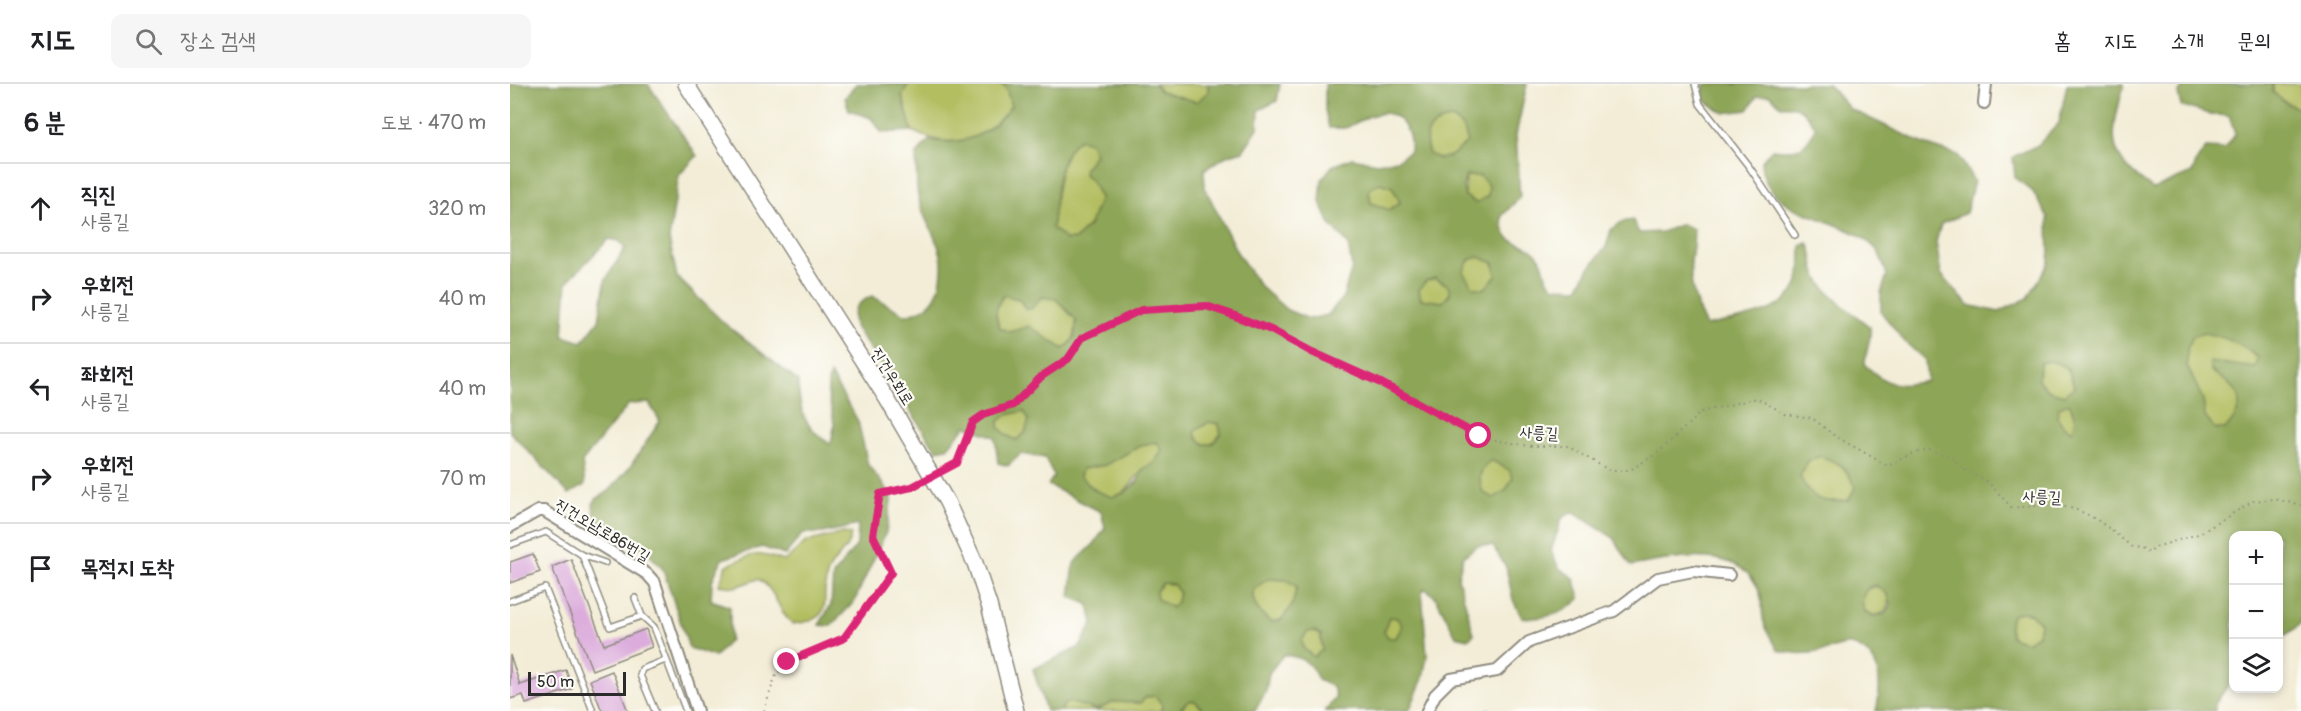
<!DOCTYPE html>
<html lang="ko">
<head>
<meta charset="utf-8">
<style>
  :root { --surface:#fff; --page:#f6f6f6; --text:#202124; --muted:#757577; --line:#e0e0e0 }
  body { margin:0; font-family:Pangolin,"Poor Story",sans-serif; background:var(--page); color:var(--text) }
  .controls { position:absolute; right:18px; bottom:18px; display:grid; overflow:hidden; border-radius:12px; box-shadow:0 3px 9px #0003 }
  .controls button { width:54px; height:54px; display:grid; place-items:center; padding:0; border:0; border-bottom:2px solid var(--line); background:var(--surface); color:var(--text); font:30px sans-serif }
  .scale { position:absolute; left:18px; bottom:15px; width:98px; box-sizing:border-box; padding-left:6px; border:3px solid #2b2b2b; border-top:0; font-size:16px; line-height:21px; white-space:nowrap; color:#2b2b2b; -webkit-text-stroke:4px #fdfcf7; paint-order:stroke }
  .stop { position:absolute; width:18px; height:18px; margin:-14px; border:4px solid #db2777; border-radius:50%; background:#fff }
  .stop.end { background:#db2777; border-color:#fff; box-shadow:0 2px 6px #0008 }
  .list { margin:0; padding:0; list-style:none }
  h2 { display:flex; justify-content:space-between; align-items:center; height:78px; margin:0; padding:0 24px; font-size:26px }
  h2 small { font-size:20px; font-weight:400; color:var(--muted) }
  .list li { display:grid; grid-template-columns:39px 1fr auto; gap:18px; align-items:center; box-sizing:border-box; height:90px; padding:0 24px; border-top:2px solid var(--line) }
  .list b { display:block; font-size:22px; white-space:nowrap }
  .list p { margin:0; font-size:20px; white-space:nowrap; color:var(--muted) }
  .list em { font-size:20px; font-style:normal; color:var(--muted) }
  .icon { flex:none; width:33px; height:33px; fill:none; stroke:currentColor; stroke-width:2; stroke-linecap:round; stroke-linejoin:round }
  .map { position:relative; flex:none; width:1791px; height:627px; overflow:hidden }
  header { display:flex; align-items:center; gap:36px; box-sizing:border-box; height:84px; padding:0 30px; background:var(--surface); border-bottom:2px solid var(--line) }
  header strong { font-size:28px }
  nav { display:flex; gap:33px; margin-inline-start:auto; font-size:21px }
  .search { width:420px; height:54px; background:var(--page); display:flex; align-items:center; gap:15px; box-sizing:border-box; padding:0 21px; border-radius:12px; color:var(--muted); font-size:22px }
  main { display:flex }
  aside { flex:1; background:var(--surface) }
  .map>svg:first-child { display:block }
</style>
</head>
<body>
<header>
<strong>지도</strong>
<div class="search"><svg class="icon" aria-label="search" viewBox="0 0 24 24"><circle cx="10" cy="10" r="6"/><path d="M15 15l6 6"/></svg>장소 검색</div>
<nav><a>홈</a><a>지도</a><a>소개</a><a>문의</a></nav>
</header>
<main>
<aside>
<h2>6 분<small>도보 · 470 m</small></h2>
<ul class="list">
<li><svg class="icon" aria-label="ahead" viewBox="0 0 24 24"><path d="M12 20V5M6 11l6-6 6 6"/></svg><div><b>직진</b><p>사릉길</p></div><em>320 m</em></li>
<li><svg class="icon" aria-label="right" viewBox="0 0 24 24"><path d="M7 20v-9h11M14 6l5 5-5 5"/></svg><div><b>우회전</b><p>사릉길</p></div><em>40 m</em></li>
<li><svg class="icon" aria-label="left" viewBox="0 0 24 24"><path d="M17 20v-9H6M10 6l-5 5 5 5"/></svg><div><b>좌회전</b><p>사릉길</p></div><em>40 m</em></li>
<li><svg class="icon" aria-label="right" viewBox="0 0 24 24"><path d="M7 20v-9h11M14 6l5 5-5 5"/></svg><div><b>우회전</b><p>사릉길</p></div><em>70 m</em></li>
<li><svg class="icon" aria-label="arrive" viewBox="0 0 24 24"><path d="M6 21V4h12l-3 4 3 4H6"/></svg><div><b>목적지 도착</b></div></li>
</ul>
</aside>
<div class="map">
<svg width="1791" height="627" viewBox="0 0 1791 627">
  <rect width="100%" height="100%" fill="#fdfcf7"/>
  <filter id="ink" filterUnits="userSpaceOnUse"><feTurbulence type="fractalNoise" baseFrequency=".0167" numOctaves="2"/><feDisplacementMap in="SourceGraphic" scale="12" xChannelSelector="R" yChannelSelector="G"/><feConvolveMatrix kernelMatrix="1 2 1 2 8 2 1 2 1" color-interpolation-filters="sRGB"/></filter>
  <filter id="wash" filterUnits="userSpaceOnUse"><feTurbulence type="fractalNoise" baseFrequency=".008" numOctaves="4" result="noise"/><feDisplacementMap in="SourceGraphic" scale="24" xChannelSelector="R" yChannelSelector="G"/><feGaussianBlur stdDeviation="1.35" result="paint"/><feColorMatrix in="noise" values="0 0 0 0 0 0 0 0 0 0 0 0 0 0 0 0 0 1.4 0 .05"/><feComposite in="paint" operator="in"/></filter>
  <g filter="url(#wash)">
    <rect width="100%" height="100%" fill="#f3edd7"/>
    <g fill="#b2be60" stroke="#6e7446" stroke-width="1.5">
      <path d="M 398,0 L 491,0 L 496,4 L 501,22 C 475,58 441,67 402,47 L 392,11 Z"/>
      <path d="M 645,0 L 698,0 L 698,8 L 687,18 L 650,7 Z"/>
      <path d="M 1763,0 L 1791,0 L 1791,26 L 1773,17 L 1763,8 Z"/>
      <path d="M 942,35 C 951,40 957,48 957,59 L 941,72 L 929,75 L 919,70 C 913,55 917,47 929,36 Z"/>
      <path d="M 570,55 L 580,58 L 585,71 L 575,83 L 590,114 L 580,140 L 566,155 L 556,156 L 542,144 C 546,120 546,67 570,55 Z"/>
      <path d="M 970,91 L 979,102 L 978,112 L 966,119 L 955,112 L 956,92 Z"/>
      <path d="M 869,98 L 882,103 L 890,118 L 879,126 L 861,120 L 859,106 Z"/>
      <circle cx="970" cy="189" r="16"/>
      <path d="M 925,194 L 938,201 L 940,210 L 932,218 L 911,215 L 909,206 L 916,197 Z"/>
      <path d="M 494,211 L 509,215 L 516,225 L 532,213 L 546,215 L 566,236 C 566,249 565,258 553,265 L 519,243 L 500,248 L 490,244 C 484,231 485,222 494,211 Z"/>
      <path d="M 1694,249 C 1713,252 1733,261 1748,274 L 1746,284 L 1732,284 L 1713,279 L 1701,287 C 1728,305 1741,316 1717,345 L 1705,345 L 1695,333 L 1693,316 L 1677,282 L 1677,265 L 1683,252 Z"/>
      <path d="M 1538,277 C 1557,280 1560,285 1564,303 L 1554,311 L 1539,307 L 1528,296 L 1530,279 Z"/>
      <path d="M 1555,320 L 1560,320 L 1565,335 L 1563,347 L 1554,343 L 1547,333 L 1548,325 Z"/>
      <path d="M 514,327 L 519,336 L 515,349 L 506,356 L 496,351 L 489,343 L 489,337 L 497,331 Z"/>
      <path d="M 699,338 L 709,340 L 711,350 L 702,360 L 694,360 L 686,353 L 685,347 Z"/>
      <path d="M 647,357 L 652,367 C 650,371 647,376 644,379 C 640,382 635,382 632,386 C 609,419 600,422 570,392 L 572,385 L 596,381 L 631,361 Z"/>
      <path d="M 1310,372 C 1332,380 1335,381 1345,403 L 1339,416 C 1313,420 1301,417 1289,393 L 1298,377 Z"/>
      <path d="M 981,376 L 1000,386 L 1003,394 L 996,406 L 984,414 L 973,409 C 968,395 968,386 981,376 Z"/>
      <path d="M 333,449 L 341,450 C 339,467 326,471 319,486 C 306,515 332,534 282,540 C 267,526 266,505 248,495 L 225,503 L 209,501 L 216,482 C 242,469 247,467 274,477 L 296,458 Z"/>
      <path d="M 757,495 L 778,496 L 787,503 L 782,522 L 771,536 L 761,538 C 749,529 742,521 743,506 Z"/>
      <path d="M 653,499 L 663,500 L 669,508 L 667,518 L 662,524 L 646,515 L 646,507 Z"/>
      <circle cx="1365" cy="517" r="14"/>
      <path d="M 1511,528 L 1520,529 L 1530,539 L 1528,551 L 1515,558 L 1501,553 L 1499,542 L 1502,531 Z"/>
      <path d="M 879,533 L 887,534 L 892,542 L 886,554 L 879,554 L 874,548 Z"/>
      <path d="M 804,547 L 811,551 L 812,566 L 804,573 L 793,564 L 792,556 L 797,548 Z"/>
      <path d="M 646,612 L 652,620 L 651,627 L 552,627 L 553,621 L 559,618 L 587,626 L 604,618 L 630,619 L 636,613 Z"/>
      <path d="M 679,616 L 685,617 L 695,627 L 669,627 Z"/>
    </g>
    <g fill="#8da556" stroke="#5c6840" stroke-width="1.5" fill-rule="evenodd">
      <path d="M 0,0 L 138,0 L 187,72 L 169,91 L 159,155 L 167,193 L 214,239 L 288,297 C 289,328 294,343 320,360 C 332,329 311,320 320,290 L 348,337 L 358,381 L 382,412 L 376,448 L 344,518 L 321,542 L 309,541 L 321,521 L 323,491 L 347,461 L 348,441 L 313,449 L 293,449 L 275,471 L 252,463 L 212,475 L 202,497 L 201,516 L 220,523 L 220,556 L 205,573 L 179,564 L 153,485 L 135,466 L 85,440 L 83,420 L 86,415 L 99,407 L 120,383 L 150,337 L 139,319 L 119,320 L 72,378 L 75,401 L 59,410 L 0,348 ZM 99,155 L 109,157 L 115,164 L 95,197 L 89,236 L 72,258 L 53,252 L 57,198 Z"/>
      <path d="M 346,0 L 398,0 L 392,12 L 402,47 L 372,49 L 361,34 L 339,26 L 335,14 Z"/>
      <path d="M 491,0 L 645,0 L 650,7 L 687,18 L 698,8 L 698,0 L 770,0 L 767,17 L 749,26 L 748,44 L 733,67 L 716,72 L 694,86 L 695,104 L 728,170 L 750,202 L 777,226 L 799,235 L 818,231 L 833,213 L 842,184 L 838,160 L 820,140 L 810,118 L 812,95 L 822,82 L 842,74 L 867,79 L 887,76 L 900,67 C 902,51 893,30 874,29 C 861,29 849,38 838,43 C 833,45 825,44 819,44 L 815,26 L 815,0 L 1017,0 L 1006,51 L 1010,113 L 992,132 C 992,168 1016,152 1030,174 C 1037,186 1032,192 1044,203 L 1068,204 L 1079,184 L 1096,163 L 1101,146 L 1112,138 L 1123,136 L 1129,149 L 1152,148 L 1172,140 L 1183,145 C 1185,157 1182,166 1181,178 C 1179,199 1186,223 1196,242 C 1227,234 1277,232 1289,196 C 1292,186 1290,172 1291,162 L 1298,159 C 1304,169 1302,178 1305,187 C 1314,211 1341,227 1360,243 C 1362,256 1355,267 1355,281 C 1380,303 1384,303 1417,297 L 1415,276 L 1395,258 L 1371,228 L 1371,209 L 1377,191 C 1374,183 1371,171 1366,165 C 1334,129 1255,137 1251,78 L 1262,65 C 1287,68 1294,66 1306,44 C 1296,29 1289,20 1271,22 L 1260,11 L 1247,12 L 1238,26 L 1214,29 L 1192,15 L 1194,0 L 1318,0 L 1340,25 L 1414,60 L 1448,71 L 1464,97 L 1456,129 L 1431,140 L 1426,158 L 1431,190 L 1458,221 L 1489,228 L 1518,214 L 1539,179 L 1538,133 L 1523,108 L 1505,93 L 1503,73 L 1528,61 L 1549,39 L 1557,0 L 1614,0 C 1601,53 1593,70 1643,105 L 1682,89 L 1687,76 L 1696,64 L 1714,65 L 1725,50 L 1719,32 L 1700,30 L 1671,22 L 1668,10 L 1675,0 L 1763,0 L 1763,8 L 1773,17 L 1791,26 L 1791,540 L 1769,556 L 1768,452 L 1724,452 L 1723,594 L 1705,620 L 1705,627 L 1366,627 C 1372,601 1372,569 1341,561 C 1334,559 1322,565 1314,567 C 1297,570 1284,571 1268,566 C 1264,558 1258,550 1255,542 C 1251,532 1253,520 1250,509 C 1232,458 1160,475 1121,482 L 1104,454 L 1063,428 L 1052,434 L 1041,467 L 1049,484 L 1064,494 L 1070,514 C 1055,531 1034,535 1012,534 L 1003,516 L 996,483 L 983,462 L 968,461 L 953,473 L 948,494 L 964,550 L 958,555 L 946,552 L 926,514 L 916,505 L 912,507 L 917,572 L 913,594 L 899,627 L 815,627 L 826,613 L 823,603 L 808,596 C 801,578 793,573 773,571 L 759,589 L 756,607 L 745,627 L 695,627 L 685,617 C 677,616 673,620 669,627 L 651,627 L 652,620 L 645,612 L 636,613 L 630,619 L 604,618 L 587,626 L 559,618 L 553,621 L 552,627 L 536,627 L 523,585 L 570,563 L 583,538 L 578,520 L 560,513 L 564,479 L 584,460 L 595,444 L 591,428 L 538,401 L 544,392 L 535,374 L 511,370 L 498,382 L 488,379 L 485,353 L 456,342 L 437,364 L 426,366 L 344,241 C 341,223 346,220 362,212 L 396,231 C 413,226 424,221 429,204 C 441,161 415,148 408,112 C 406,99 407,84 406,71 L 419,56 C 454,62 479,52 501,22 L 496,4 ZM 942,35 C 951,40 957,48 957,59 L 941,72 L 929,75 L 919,70 C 911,50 922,37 942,35 ZM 570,55 L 580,58 L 585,71 L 575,83 L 574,90 L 582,98 L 590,114 L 580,140 L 566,155 L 556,156 L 542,144 C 546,119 546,67 570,55 ZM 956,92 L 970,92 L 979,102 L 978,112 L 966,119 L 955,112 L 953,103 ZM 869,99 L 882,103 L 890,118 L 879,126 L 861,119 L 859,106 ZM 969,173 L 984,179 L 986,192 L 974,205 L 963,203 L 953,188 L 959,176 ZM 925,194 L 938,201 L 940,210 L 932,218 L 911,215 L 909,206 L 916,197 ZM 494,211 L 509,215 L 516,225 L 521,225 L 532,213 L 546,215 L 566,236 C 566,249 565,258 553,265 L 519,242 L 500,248 L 490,244 C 484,231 485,222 494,211 ZM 1694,249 C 1713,252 1733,261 1748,274 L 1746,284 L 1700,278 L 1701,287 C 1728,305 1741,316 1716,345 L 1705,345 L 1695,333 L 1693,316 L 1677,282 L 1677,265 L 1683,252 ZM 1538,277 C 1557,280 1560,285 1564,303 L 1554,311 L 1539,307 L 1528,296 L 1530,279 ZM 1555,320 L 1560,320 L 1565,335 L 1562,347 L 1554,343 L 1547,333 L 1548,325 ZM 514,327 L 519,336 L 515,349 L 506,356 L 496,351 L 489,343 L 489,337 L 497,331 ZM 699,338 L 709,340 L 711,350 L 702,360 L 694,360 L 686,353 L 685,347 ZM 647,358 L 652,367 L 643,380 L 634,384 L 627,398 L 614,409 L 602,413 L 584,406 L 570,392 L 572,385 L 596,381 L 631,361 ZM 1310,372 C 1332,380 1335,381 1345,403 L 1339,416 C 1313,420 1301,417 1290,392 L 1298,377 ZM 981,376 L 999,386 L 1003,394 L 996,406 L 984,414 L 973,409 C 968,395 968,386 981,376 ZM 758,495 L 777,496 L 787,503 L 782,522 L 771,536 L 761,538 C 749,529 742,521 743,506 ZM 653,499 L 663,500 L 669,508 L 667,518 L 662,524 L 647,515 L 646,507 ZM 1366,501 L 1378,511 L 1381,521 L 1375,530 L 1363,532 L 1354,527 C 1351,516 1352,512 1359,503 ZM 1511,528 L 1520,529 L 1530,539 L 1528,551 L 1516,558 L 1501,553 L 1499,542 L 1502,531 ZM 879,533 L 887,534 L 892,542 L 886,554 L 879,554 L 874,548 ZM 804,547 L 811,551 L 812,566 L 804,573 L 793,564 L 792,556 L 797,548 Z"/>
    </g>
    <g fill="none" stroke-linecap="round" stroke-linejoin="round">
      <path stroke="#61bcde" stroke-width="4" d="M 977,627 L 979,626"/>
    </g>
    <g id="blocks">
      <g fill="#dbacdc">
        <path d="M 23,470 L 30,488 L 0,499 L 0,478 Z"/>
        <path d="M 61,475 L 94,561 L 136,545 L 142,563 L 82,586 L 42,483 Z"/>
        <path d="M 0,571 L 10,601 L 56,586 L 62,605 L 16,620 L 13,611 L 0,615 Z"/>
        <path d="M 102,587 L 118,627 L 92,627 L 80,596 Z"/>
      </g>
    </g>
  </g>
  <g filter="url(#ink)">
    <use href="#blocks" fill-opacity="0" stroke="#8f8c81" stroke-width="1.5"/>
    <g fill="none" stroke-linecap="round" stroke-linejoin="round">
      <g stroke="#8f8c81" stroke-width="8">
        <g id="service">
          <path d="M 1185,0 L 1190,20 L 1240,84 L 1285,151"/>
          <path d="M 0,461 L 36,448 L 72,471 L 95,479"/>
          <path d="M 72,471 L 100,543 L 132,532"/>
          <path d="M 125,514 L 132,532 L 144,543 L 176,627"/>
          <path d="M 0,517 L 35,504 L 83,627"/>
          <path d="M 145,627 L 130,591 L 132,585 L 156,576"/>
        </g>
      </g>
      <g stroke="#8f8c81" stroke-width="14">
        <g id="minor">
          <path d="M 1474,19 L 1476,0"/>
          <path d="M 0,443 L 28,427 L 34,427 L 137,490 L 145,499 L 187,627"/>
          <path d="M 917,627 L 925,611 L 941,595 L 987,587 L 1019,558 L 1104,527 L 1148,494 L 1183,487 L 1219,491"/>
        </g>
      </g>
      <g stroke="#8f8c81" stroke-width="18">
        <path id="secondary" d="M 176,0 L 377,315 L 437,418 L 465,479 L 479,521 L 506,627"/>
      </g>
      <g stroke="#8f8c81" stroke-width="2" stroke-dasharray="1.5 4.5" stroke-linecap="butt">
        <path d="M 447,379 L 463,338 L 473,331 L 503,321 L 532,292 L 558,275 L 571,253 L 631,226 L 695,222 L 720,229 L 761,246 L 802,268 L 871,299 L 969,353 L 1019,362 L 1057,362 L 1099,386 L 1120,386 L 1148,369 L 1191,328 L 1247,314 L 1275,330 L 1302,334 L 1325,352 L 1378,382 L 1404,369 L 1420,366 L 1442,373 L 1453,385 L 1478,398 L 1501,423 C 1517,424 1533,420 1549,422 C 1579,425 1601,446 1623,464 L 1630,463 L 1639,469 L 1646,463 L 1691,449 L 1743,417 L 1764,415 L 1791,421"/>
        <path d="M 254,627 L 265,593 L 277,578 L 334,554 L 381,489 L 363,451 L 370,409 L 402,403"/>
      </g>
      <use href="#service" stroke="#fff" stroke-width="5"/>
      <use href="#minor" stroke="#fff" stroke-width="10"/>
      <use href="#secondary" stroke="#fff" stroke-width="15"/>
      <path stroke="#8f8c81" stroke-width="2" stroke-dasharray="1.5 4.5" stroke-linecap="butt" d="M 402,403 L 447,379"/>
    </g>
  </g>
  <g fill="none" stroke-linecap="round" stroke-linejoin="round" filter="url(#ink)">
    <path stroke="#db2777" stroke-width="8" d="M 277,578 L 334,554 L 381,489 L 363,451 L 370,410 L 402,403 L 447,379 L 463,338 L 473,331 L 503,321 L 532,292 L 558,275 L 572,254 L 631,226 L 696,222 L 720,230 L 761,246 L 802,268 L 871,299 L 969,352"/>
  </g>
  <g text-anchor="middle" stroke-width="4.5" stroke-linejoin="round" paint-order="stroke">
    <g font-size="16" fill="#2b2b2b" stroke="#fdfcf7">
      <text transform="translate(383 292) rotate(58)" y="6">진건우회로</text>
      <text transform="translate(1029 348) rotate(3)" y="6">사릉길</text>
      <text transform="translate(1532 412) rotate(2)" y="6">사릉길</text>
      <text transform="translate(93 446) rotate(31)" y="6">진건오남로86번길</text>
    </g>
  </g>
</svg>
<div class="controls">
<button>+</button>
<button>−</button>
<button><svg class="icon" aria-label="layers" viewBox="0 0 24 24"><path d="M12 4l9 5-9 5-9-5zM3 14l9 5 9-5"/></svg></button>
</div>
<div class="scale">50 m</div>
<div class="stop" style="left:969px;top:352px"></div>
<div class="stop end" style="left:277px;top:578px"></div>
</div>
</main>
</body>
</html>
